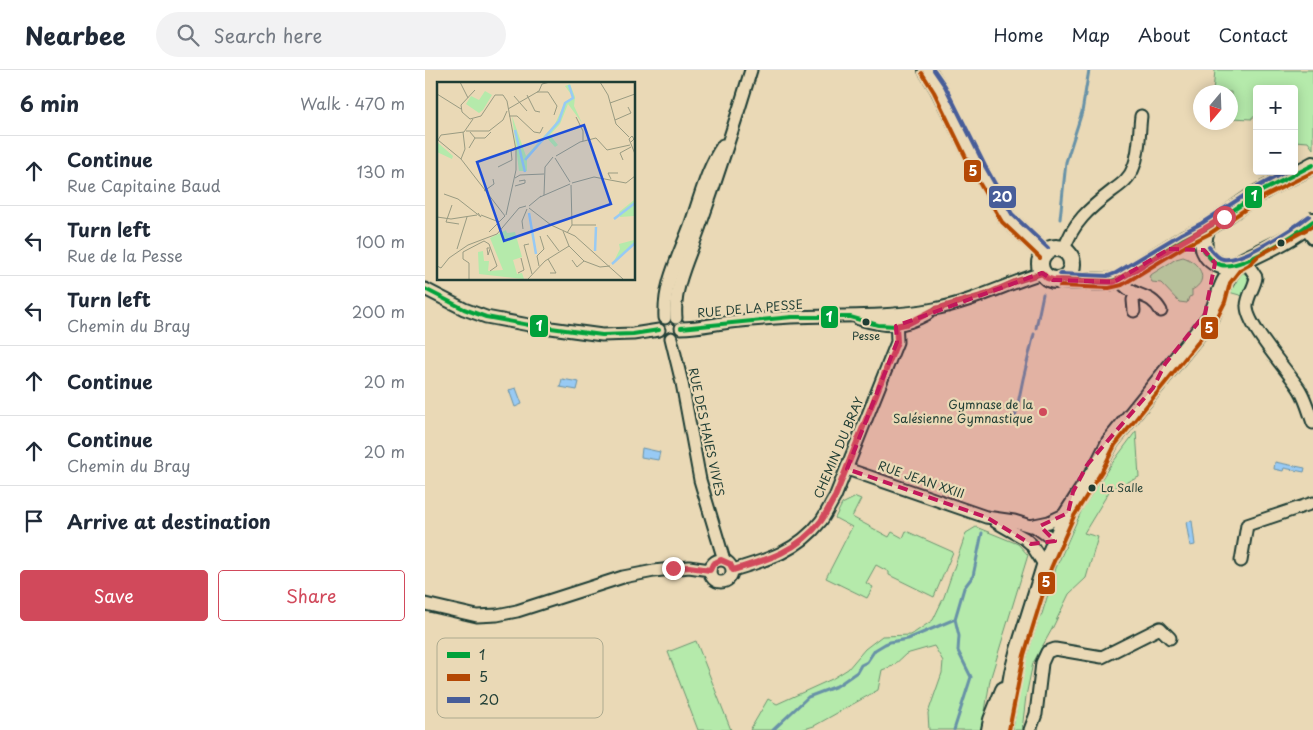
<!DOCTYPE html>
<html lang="en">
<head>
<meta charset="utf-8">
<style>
  :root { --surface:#fff; --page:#f2f2f3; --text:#1f2937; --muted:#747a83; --line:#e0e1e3; --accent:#d1495b }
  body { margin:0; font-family:"Playpen Sans",sans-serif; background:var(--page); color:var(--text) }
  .controls { position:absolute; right:15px; top:15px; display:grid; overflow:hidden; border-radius:5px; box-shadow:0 2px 12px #0003 }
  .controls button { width:45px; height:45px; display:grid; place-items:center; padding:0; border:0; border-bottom:1px solid var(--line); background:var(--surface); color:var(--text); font:25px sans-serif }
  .compass { position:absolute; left:768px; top:15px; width:45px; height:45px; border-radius:50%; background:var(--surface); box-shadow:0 2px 12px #0003; rotate:199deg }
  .stop { position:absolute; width:15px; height:15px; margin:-11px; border:4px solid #d1495b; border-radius:50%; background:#fff }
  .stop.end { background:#d1495b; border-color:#fff; box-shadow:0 1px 5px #0008 }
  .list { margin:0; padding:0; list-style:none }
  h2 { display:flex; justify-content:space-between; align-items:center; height:65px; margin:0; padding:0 20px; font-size:21px }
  h2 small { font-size:16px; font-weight:400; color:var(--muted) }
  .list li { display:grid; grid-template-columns:32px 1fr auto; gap:15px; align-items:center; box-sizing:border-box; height:70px; padding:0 20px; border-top:1px solid var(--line) }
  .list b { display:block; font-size:19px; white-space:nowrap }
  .list p { margin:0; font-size:16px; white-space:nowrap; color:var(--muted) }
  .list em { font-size:16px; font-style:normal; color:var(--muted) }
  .actions { display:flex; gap:10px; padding:15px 20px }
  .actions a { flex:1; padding:11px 0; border:1px solid var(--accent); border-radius:5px; text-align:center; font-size:18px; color:var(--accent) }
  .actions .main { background:var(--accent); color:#fff }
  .icon { flex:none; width:28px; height:28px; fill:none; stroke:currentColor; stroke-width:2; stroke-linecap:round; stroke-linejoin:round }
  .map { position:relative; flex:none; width:888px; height:660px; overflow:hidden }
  header { display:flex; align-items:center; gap:30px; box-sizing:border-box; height:70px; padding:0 25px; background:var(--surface); border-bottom:1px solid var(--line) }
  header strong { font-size:24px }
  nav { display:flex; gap:28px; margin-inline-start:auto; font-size:18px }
  .search { width:350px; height:45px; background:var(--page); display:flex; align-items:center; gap:12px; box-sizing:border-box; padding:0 18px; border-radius:28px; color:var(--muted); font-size:19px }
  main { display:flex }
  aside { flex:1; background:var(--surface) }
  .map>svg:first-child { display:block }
</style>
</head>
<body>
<header>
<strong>Nearbee</strong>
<div class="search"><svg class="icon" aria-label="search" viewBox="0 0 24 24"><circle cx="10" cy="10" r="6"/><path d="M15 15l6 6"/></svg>Search here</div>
<nav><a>Home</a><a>Map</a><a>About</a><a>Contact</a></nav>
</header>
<main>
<aside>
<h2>6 min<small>Walk · 470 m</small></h2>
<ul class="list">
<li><svg class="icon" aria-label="ahead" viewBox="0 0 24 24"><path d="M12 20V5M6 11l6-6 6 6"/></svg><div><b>Continue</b><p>Rue Capitaine Baud</p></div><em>130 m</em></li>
<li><svg class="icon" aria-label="left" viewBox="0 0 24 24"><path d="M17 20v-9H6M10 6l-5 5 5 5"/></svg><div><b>Turn left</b><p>Rue de la Pesse</p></div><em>100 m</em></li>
<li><svg class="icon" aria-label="left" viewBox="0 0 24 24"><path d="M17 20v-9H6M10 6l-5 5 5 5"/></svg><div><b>Turn left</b><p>Chemin du Bray</p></div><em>200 m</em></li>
<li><svg class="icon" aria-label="ahead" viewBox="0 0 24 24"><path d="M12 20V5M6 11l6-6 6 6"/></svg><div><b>Continue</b></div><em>20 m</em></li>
<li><svg class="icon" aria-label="ahead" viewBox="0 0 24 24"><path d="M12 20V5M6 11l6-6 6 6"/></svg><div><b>Continue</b><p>Chemin du Bray</p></div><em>20 m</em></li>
<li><svg class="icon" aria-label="arrive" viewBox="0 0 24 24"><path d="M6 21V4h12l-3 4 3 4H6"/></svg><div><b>Arrive at destination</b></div></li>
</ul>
<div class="actions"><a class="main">Save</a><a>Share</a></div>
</aside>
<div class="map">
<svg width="888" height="660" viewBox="0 0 888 660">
  <rect width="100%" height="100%" fill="#ead9b6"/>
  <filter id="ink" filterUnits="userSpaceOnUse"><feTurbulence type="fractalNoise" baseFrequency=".02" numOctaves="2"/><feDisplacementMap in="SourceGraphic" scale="10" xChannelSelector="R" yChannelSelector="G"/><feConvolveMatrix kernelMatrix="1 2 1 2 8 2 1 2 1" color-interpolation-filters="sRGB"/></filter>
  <g filter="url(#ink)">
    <g fill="#b5eaab" stroke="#6a9470">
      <path d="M 790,0 L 888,0 L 888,79 L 883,72 L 869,71 L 869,19 L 832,19 L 832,47 L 827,47 L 827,49 L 806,48 L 806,22 L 788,22 Z"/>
      <path d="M 758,187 C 774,192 786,210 767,220 L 767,226 L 764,227 L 762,233 L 754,232 L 736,213 L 727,212 L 724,206 L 751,189 Z"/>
      <path d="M 814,201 C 828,205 823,216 818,226 L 800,221 Z"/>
      <path d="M 711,361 L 714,407 L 685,420 L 659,463 L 673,467 L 661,508 L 644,524 L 627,559 L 608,593 L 601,626 L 597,660 L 579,660 L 603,562 L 617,544 L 631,498 L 663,426 Z"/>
      <path d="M 431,427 L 436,429 L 427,447 L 464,467 L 467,462 L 478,468 L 481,461 L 528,482 L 509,527 L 464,505 L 464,502 L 451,495 L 441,513 L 448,517 L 442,528 L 401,508 L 427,457 L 410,448 L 417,434 Z"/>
      <path d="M 551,457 L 593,474 L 603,485 L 565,610 L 557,660 L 504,660 L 503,643 L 517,603 L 518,591 L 509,576 L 481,584 L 468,596 L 457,600 L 453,620 L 389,656 L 376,660 L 325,660 L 343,629 L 352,634 L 407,609 L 423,599 L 440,579 L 457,566 L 486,565 L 508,550 L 519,527 L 541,463 Z"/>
      <path d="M 271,571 L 306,660 L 273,660 L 243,582 Z"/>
    </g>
    <g fill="#98caf4" stroke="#6892a7">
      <path d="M 137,309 L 154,312 L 152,320 L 135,317 Z"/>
      <path d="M 91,318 L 97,334 L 90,337 L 84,320 Z"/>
      <path d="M 217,378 L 235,382 L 233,390 L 216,387 Z"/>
      <path d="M 850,392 L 880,398 L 879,402 L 859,398 L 858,401 L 849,399 Z"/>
      <path d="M 767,451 L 770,475 L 765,476 L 761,452 Z"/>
    </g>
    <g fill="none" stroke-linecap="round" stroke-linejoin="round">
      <g stroke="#6892a7" stroke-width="3">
        <path d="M 635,149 L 641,92 L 657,42 L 664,0"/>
        <path d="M 611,258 L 618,224"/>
        <path d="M 590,348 L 598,309 L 609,264"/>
        <path d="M 348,660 L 383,627 L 412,616 L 432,602 L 436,595 L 442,592 L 450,580 L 460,574 L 465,572 L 483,569 L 530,549"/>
        <path d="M 529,660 L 546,607 L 533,581 L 534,566 L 530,549 L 539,518 L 548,506 L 557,463"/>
      </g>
      <g stroke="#1f3d34" stroke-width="15">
        <g id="minor">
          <path d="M 880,158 L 888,168"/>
          <path d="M 639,180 C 647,153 665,138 687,121 C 697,114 705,108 709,96 C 715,81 714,62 716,46"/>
          <path d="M 820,190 L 831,207 C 830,217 822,226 822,236 C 821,255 864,302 875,320 C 881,330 884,342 888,353"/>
          <path d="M 694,209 C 708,230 724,220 736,241"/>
          <path d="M 0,219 L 39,239 L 61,247 L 104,255 L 177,265 L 208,264 L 234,260"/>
          <path d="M 709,241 L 708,230 L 711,224"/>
          <path d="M 240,248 C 238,213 255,184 266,153 C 276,125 281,100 298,75"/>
          <path d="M 251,248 C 248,216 265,186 275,156 C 293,105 310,53 326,0"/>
          <path d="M 434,249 C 462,257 477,258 502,244"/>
          <path d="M 256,258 C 273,258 289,254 305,252 C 325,250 346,248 366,247 C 414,245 462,248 509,239 C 547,232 581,214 617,203"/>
          <path d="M 246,268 L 257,313 L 275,410 L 299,490"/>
          <path d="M 422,399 L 561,447 L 589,451 L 605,456 L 624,452 L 643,443"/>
          <path d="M 571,452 L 599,468 L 606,474 L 620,496"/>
          <path d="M 609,456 L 630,471"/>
          <circle cx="296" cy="501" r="11"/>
          <path d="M 816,491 L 822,455 L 888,433"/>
          <path d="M 308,500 C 342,490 373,481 396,451 C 401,444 405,435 410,427 L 472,272 L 471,244"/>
          <path d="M 0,534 L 52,546 L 72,545 L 92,541 L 198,507 L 229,501 L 264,497 L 285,500"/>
          <path d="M 605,660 L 611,644 L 617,593 L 622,582 L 630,579 L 677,587 L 735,558 L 745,568"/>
        </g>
      </g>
      <g stroke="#1f3d34" stroke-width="20">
        <g id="secondary">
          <path d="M 502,0 L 514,19 L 554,99 L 582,148 L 619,183"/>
          <path d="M 782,158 C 778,167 776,176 782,185 C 787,192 796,197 805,196 C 811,195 815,193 820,190 C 843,179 868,168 888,151"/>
          <circle cx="631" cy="194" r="16"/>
          <path d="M 635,210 L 684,212 L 694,209 C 716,196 737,182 759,169 C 767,165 776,162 783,157 C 802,146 818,132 837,121 C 854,111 871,105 888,95"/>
          <path d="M 565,660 L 567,650 L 579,620"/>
          <path d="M 578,660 L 588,602 L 593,583 L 620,496 L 643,443 L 672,398 L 685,372 L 786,247 C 795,227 796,213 811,195"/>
        </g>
      </g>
      <use href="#minor" stroke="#ead9b6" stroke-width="11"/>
      <use href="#secondary" stroke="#ead9b6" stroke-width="16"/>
      <g stroke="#ead9b6" stroke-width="8">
        <g id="bus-1">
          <path d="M 779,180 C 783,187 788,193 796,195 C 817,200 871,164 888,151"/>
          <path d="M 635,210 L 684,212 L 694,209 L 759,169 L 780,159 L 837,121 L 888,95"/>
          <path d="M 0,219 L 39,239 L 61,247 L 104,255 L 177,265 L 208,264 L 234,260"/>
          <path d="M 256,258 L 367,247 L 425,247 L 453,255 L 471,256 L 484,253 L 511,239 L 560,225 L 592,211 L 617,203"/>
        </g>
      </g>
      <g stroke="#ead9b6" stroke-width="8">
        <g id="bus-2">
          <path d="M 497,3 L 509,22 L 548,102 L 577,152 L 615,188"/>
          <path d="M 635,216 L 684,218 L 697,215 L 762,175 L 784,164 L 840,126 L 888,102"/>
          <path d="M 584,660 L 599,585 L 626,498 L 649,446 L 677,401 L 690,375 L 791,250 L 800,232 L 805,213 L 815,200 L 824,195 L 833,186 L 888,156"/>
        </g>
      </g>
      <g stroke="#ead9b6" stroke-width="8">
        <g id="bus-3">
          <path d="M 509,0 L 520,16 L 560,96 L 587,144 L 623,178"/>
          <path d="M 784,177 C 788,182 792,188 798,189 C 816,193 870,157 884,146"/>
          <path d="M 635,204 L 683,206 L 691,203 L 756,164 L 777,153 L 834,116 L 862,101"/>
        </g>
      </g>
      <use href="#bus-1" stroke="#00a13a" stroke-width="4"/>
      <use href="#bus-2" stroke="#b44805" stroke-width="4"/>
      <use href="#bus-3" stroke="#475d99" stroke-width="4"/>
    </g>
  </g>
  <g fill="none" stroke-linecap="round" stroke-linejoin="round" filter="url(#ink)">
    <path stroke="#d1495b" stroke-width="6" d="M 248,498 L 264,497 L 285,500 L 288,494 L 296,490 L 305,494 L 308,500 C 342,490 373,481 396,451 C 401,444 405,435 410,427 L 472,272 L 471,256 L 484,253 L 511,239 L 560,225 L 592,211 L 617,203 L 622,208 L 628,210 L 689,212 L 799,147"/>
  </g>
  <path fill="#c2185b" fill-opacity="0.2" stroke="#c2185b" stroke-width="4" stroke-dasharray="10 6" stroke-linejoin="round" d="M 744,179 L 779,180 L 790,193 L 780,244 L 740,294 L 728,318 L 662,395 L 648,422 L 643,443 L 615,456 L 630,471 L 606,474 L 561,447 L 422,399 L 472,272 L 471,256 L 617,203 L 628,210 L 689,212 Z"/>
  <g fill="#1f3d34" stroke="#ead9b6" stroke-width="2">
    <circle cx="856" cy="173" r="4.5"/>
    <circle cx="441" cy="252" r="4.5"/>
    <circle cx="667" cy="418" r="4.5"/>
  </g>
  <circle fill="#d1495b" stroke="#ead9b6" stroke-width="2" cx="618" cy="342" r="5"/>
  <g text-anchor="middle" stroke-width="4.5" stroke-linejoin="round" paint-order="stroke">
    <g font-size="11" fill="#1f3d34" stroke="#ead9b6">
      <text x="441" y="270">Pesse</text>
      <text x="676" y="422" text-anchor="start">La Salle</text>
    </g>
    <g font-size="12" fill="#1f3d34" stroke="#ead9b6">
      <text transform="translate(325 239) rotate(-5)" y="4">RUE DE LA PESSE</text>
      <text transform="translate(281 362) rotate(78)" y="4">RUE DES HAIES VIVES</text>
      <text transform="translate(414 378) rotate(-67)" y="4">CHEMIN DU BRAY</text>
      <text transform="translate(496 410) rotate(19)" y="4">RUE JEAN XXIII</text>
    </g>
    <g font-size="12" fill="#1f3d34" stroke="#ead9b6" text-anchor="end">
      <text x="608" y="339">Gymnase de la<tspan x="608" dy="14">Salésienne Gymnastique</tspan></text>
    </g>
  </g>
  <g transform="translate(12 12)">
    <rect width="198" height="198" fill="#ead9b6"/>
    <path d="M 133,2 L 138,15 L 137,24 L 145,41 L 131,22 L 123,42 L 113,53 L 121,63 L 118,65 L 109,55 L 90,77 L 90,89 L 82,89 L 75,34 L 89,74 L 118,42 L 128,20 L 136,15 L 128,4 ZM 48,9 L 55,13 L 46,28 L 42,31 L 29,22 L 34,14 L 42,18 ZM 0,60 L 16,74 L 15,77 L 0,70 ZM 197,118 L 197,134 L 183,135 L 182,130 ZM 69,148 L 70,151 L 78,150 L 85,175 L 76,178 L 80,192 L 85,191 L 87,197 L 42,192 L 41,170 L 46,169 L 47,179 L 52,179 L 51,189 L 66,188 L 53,156 ZM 197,158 L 197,162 L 175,183 L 183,167 L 182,162 Z" fill="#b5eaab"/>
    <path fill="none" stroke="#98caf4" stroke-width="2.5" d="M 78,48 L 88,90M 88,78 L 122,39 L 128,21 L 136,16 L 132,3M 92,131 L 99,172M 177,137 L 198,121M 158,169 L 159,145M 175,182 L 198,161"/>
    <path fill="none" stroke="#999b82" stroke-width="1" d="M 23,0 L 31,16M 163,0 L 171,13M 38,8 L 24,23 L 25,30 L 33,37 L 44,34 L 58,13 L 66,13 L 70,19 L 79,68 L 79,88 L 69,133M 100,10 L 111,10 L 120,24 L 117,33M 0,12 L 24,27M 90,13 L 98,29 L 103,30M 171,13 L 179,42 L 192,55M 77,14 L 90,29M 173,21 L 198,12M 71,27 L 102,9 L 105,2 L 113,0M 72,34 L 80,34 L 97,50 L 103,51 L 106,45M 139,35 L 146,49 L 146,59M 36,37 L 27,50 L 4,53 L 1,58 L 24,77 L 68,134M 178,38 L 194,31 L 191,25M 29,49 L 52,49 L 66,38 L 70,29M 38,56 L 48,56 L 54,50M 194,60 L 197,57 L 195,54 L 192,57 L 198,72M 32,66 L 38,56 L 33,50M 119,74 L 143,60 L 159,56 L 170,68 L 193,63M 118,76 L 133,100M 24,77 L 28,67 L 26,50M 186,78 L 183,71 L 194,65M 61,85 L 75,78 L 74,68 L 79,65M 78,96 L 83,93 L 107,92M 174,97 L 171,91 L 181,91M 135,101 L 157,95 L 189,101 L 198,94M 78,104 L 88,101 L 88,98 L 82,99M 47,109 L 57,102 L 56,97M 7,112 L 21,117 L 44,135 L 41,131M 107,113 L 108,85 L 116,75M 103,115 L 133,102M 15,123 L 9,140 L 22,142M 92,124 L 104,114M 92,126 L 114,143 L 138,154 L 186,197M 44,133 L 62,140M 0,135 L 14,137 L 40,133M 135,143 L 159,143M 86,147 L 85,139 L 90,127M 126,149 L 132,164 L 147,179 L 163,185 L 173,184M 52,150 L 68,134M 130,151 L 135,143 L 134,103M 110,153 L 122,169M 92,162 L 87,163 L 95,192M 53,166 L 50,166 L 51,173 L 53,167M 20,167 L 30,135M 111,177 L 119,191 L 113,191M 135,178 L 140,185 L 147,179M 0,184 L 4,186 L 12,176 L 31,163 L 60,152 L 82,126 L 89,124M 102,184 L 100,174 L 107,167 L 103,154M 81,191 L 87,188 L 84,176M 32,197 L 32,181 L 26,177 L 26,170 L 47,159 L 52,162 L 60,184 L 53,189M 91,197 L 108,179 L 132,164"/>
    <path fill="#1d4ed8" fill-opacity="0.15" stroke="#1d4ed8" stroke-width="2.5" d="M 147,43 L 174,122 L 67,159 L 40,80 Z"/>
    <rect width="198" height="198" fill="none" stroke="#1f3d34" stroke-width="2.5"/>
  </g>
  <rect x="12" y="568" width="166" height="80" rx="8" fill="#ead9b6" stroke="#adaa8f" stroke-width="1"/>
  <rect x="22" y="582" width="23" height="6" fill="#00a13a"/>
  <rect x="22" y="604" width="23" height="7" fill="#b44805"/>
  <rect x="22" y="627" width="23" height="6" fill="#475d99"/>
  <g font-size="14" fill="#1f3d34">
    <text x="54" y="590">1</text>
    <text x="54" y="612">5</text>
    <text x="54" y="635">20</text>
  </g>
  <g stroke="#ead9b6" stroke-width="2">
    <rect x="538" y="89" width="19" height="24" rx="5" fill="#b44805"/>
    <rect x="819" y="115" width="19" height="24" rx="5" fill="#00a13a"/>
    <rect x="563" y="115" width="29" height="24" rx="5" fill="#475d99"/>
    <rect x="395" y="235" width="19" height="24" rx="5" fill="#00a13a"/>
    <rect x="104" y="244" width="20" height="24" rx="5" fill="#00a13a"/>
    <rect x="775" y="246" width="19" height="24" rx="5" fill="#b44805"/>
    <rect x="612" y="501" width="19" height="24" rx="5" fill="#b44805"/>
  </g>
  <g font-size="14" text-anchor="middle" font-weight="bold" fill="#fff">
    <text x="548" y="106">5</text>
    <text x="829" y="131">1</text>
    <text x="577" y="132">20</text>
    <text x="404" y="252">1</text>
    <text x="114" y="261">1</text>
    <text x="784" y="263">5</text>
    <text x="621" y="517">5</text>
  </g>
</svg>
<div class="controls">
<button>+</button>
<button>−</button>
</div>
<svg class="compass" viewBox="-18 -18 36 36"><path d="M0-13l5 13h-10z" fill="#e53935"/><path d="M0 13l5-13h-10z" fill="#747a83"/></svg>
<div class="stop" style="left:799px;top:147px"></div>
<div class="stop end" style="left:248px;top:498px"></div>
</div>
</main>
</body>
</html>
